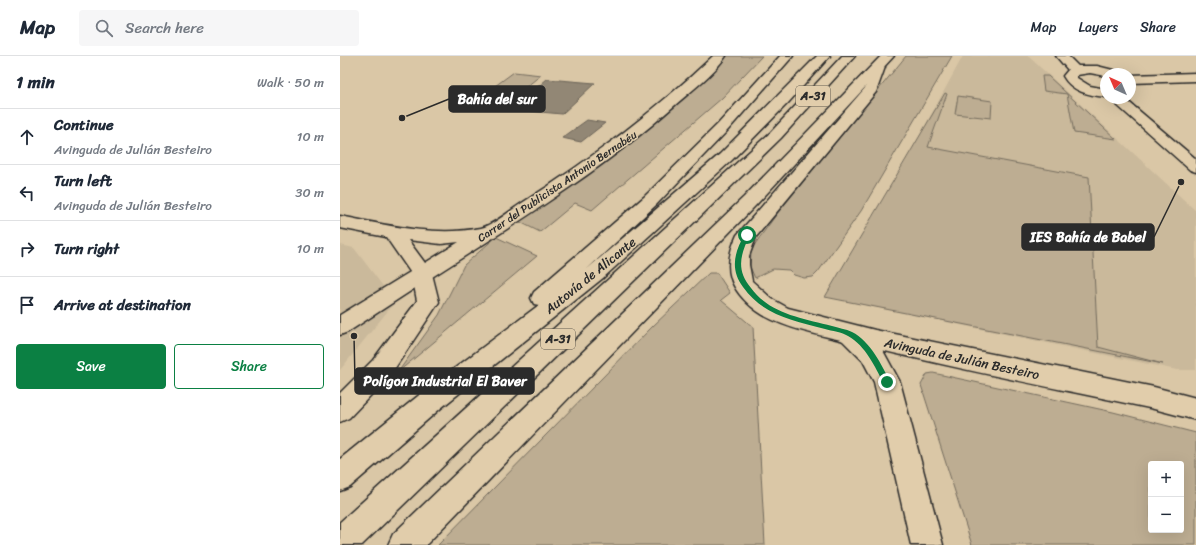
<!DOCTYPE html>
<html lang="en">
<head>
<meta charset="utf-8">
<style>
  :root { --surface:#fff; --page:#f6f6f7; --text:#1f2937; --muted:#747a83; --line:#e0e1e3; --accent:#0b8043 }
  body { margin:0; font-family:Sriracha,sans-serif; background:var(--page); color:var(--text) }
  .controls { position:absolute; right:12px; bottom:12px; display:grid; overflow:hidden; border-radius:4px; box-shadow:0 4px 16px #0002 }
  .controls button { width:36px; height:36px; display:grid; place-items:center; padding:0; border:0; border-bottom:1px solid var(--line); background:var(--surface); color:var(--text); font:20px sans-serif }
  .compass { position:absolute; left:760px; top:12px; width:36px; height:36px; border-radius:50%; background:var(--surface); box-shadow:0 4px 16px #0002; rotate:316deg }
  .stop { position:absolute; width:12px; height:12px; margin:-9px; border:3px solid #0b8043; border-radius:50%; background:#fff }
  .stop.end { background:#0b8043; border-color:#fff; box-shadow:0 1px 4px #0008 }
  .list { margin:0; padding:0; list-style:none }
  h2 { display:flex; justify-content:space-between; align-items:center; height:52px; margin:0; padding:0 16px; font-size:17px }
  h2 small { font-size:13px; font-weight:400; color:var(--muted) }
  .list li { display:grid; grid-template-columns:26px 1fr auto; gap:12px; align-items:center; box-sizing:border-box; height:56px; padding:0 16px; border-top:1px solid var(--line) }
  .list b { display:block; font-size:15px; white-space:nowrap }
  .list p { margin:0; font-size:13px; white-space:nowrap; color:var(--muted) }
  .list em { font-size:13px; font-style:normal; color:var(--muted) }
  .actions { display:flex; gap:8px; padding:12px 16px }
  .actions a { flex:1; padding:9px 0; border:1px solid var(--accent); border-radius:4px; text-align:center; font-size:14px; color:var(--accent) }
  .actions .main { background:var(--accent); color:#fff }
  .icon { flex:none; width:22px; height:22px; fill:none; stroke:currentColor; stroke-width:2; stroke-linecap:round; stroke-linejoin:round }
  .map { position:relative; flex:none; width:856px; height:489px; overflow:hidden }
  header { display:flex; align-items:center; gap:24px; box-sizing:border-box; height:56px; padding:0 20px; background:var(--surface); border-bottom:1px solid var(--line) }
  header strong { font-size:19px }
  nav { display:flex; gap:22px; margin-inline-start:auto; font-size:14px }
  .search { width:280px; height:36px; background:var(--page); display:flex; align-items:center; gap:10px; box-sizing:border-box; padding:0 14px; border-radius:4px; color:var(--muted); font-size:15px }
  main { display:flex }
  aside { flex:1; background:var(--surface) }
  .map>svg:first-child { display:block }
</style>
</head>
<body>
<header>
<strong>Map</strong>
<div class="search"><svg class="icon" aria-label="search" viewBox="0 0 24 24"><circle cx="10" cy="10" r="6"/><path d="M15 15l6 6"/></svg>Search here</div>
<nav><a>Map</a><a>Layers</a><a>Share</a></nav>
</header>
<main>
<aside>
<h2>1 min<small>Walk · 50 m</small></h2>
<ul class="list">
<li><svg class="icon" aria-label="ahead" viewBox="0 0 24 24"><path d="M12 20V5M6 11l6-6 6 6"/></svg><div><b>Continue</b><p>Avinguda de Julián Besteiro</p></div><em>10 m</em></li>
<li><svg class="icon" aria-label="left" viewBox="0 0 24 24"><path d="M17 20v-9H6M10 6l-5 5 5 5"/></svg><div><b>Turn left</b><p>Avinguda de Julián Besteiro</p></div><em>30 m</em></li>
<li><svg class="icon" aria-label="right" viewBox="0 0 24 24"><path d="M7 20v-9h11M14 6l5 5-5 5"/></svg><div><b>Turn right</b></div><em>10 m</em></li>
<li><svg class="icon" aria-label="arrive" viewBox="0 0 24 24"><path d="M6 21V4h12l-3 4 3 4H6"/></svg><div><b>Arrive at destination</b></div></li>
</ul>
<div class="actions"><a class="main">Save</a><a>Share</a></div>
</aside>
<div class="map">
<svg width="856" height="489" viewBox="0 0 856 489">
  <rect width="100%" height="100%" fill="#dac7a6"/>
  <filter id="ink" filterUnits="userSpaceOnUse"><feTurbulence type="fractalNoise" baseFrequency=".025" numOctaves="2"/><feDisplacementMap in="SourceGraphic" scale="8" xChannelSelector="R" yChannelSelector="G"/><feConvolveMatrix kernelMatrix="1 2 1 2 8 2 1 2 1" color-interpolation-filters="sRGB"/></filter>
  <g filter="url(#ink)">
    <g fill="#cab99b">
      <path d="M 623,0 L 688,0 L 856,155 L 856,314 L 837,314 L 491,242 Z"/>
      <path d="M 0,189 L 14,192 L 55,246 L 0,314 Z"/>
    </g>
    <g fill="#bdad92" stroke="#746c5e" fill-rule="evenodd">
      <path d="M 387,0 L 422,0 L 382,42 L 252,154 L 235,147 L 200,176 L 178,165 L 287,89 L 335,50 Z"/>
      <path d="M 566,0 L 612,0 L 521,155 L 478,216 L 473,221 L 464,222 L 454,219 L 449,214 L 433,213 L 415,222 L 410,211 L 411,197 L 415,188 L 436,159 Z"/>
      <path d="M 174,16 L 201,19 L 166,47 L 136,44 Z"/>
      <path d="M 702,20 L 708,20 L 776,83 L 734,77 L 727,38 L 704,35 Z"/>
      <path d="M 605,37 L 607,38 L 588,91 L 749,121 L 758,291 L 823,308 L 485,241 Z"/>
      <path d="M 618,40 L 652,45 L 651,62 L 615,58 Z"/>
      <path d="M 156,181 L 197,200 L 58,316 L 99,259 L 124,209 Z"/>
      <path d="M 369,217 L 377,217 L 390,237 L 381,244 L 413,271 L 425,489 L 98,489 L 313,270 Z"/>
      <path d="M 593,317 L 773,356 L 856,377 L 856,489 L 632,489 L 581,329 L 587,318 ZM 811,408 L 841,408 L 841,474 L 811,474 Z"/>
    </g>
    <g fill="#928774" stroke="#696257">
      <path d="M 207,23 L 255,27 L 222,58 L 189,55 L 206,39 L 195,33 Z"/>
      <path d="M 247,64 L 265,67 L 241,86 L 222,82 Z"/>
    </g>
    <g fill="none" stroke-linecap="round" stroke-linejoin="round">
      <g stroke="#2b2b2b" stroke-width="3">
        <g id="street">
          <path d="M 82,211 L 89,213 L 92,218 L 89,223 L 8,276 L 0,279 L 0,259 L 75,213 Z"/>
          <path d="M 510,269 L 518,272 L 541,291 L 560,326 L 603,489 L 571,489 L 534,326 L 523,305 L 502,284 L 498,278 L 502,272 Z"/>
        </g>
      </g>
      <g stroke="#2b2b2b" stroke-width="3">
        <g id="secondary">
          <path d="M 373,0 L 386,0 C 374,18 350,36 334,50 C 259,117 173,169 89,223 L 82,225 L 75,223 L 46,181 L 0,172 L 0,160 C 46,169 94,181 141,172 C 152,170 171,154 182,147 C 250,104 314,56 373,0 ZM 68,184 L 101,188 L 119,186 L 85,207 Z"/>
          <path d="M 716,0 L 728,0 L 738,10 L 757,10 L 777,15 L 779,18 L 766,18 L 766,20 L 750,17 L 737,19 L 737,22 L 750,30 L 766,33 L 766,41 C 749,39 732,36 723,20 L 728,14 Z"/>
          <path d="M 539,7 L 545,11 L 536,36 L 416,181 L 409,200 L 409,209 L 412,225 L 432,243 L 448,252 L 535,274 L 814,331 L 856,342 L 856,364 L 814,353 C 712,331 609,312 509,286 C 481,279 440,272 417,255 C 388,233 382,211 397,179 L 525,32 L 533,11 Z"/>
          <path d="M 856,17 L 856,25 L 790,27 L 790,19 Z"/>
          <path d="M 769,42 L 784,42 L 856,103 L 856,116 L 850,114 Z"/>
        </g>
      </g>
      <g stroke="#2b2b2b" stroke-width="3">
        <g id="highway">
          <path d="M 440,0 L 453,0 L 388,74 L 316,149 L 246,214 L 380,98 L 477,0 L 490,0 L 448,47 L 392,104 L 263,222 L 101,352 L 10,431 L 0,435 L 0,403 L 83,336 L 199,249 L 194,248 L 191,242 L 194,236 L 304,141 L 378,68 Z"/>
          <path d="M 502,0 L 515,0 L 441,82 L 22,489 L 0,489 L 0,466 L 431,76 Z"/>
          <path d="M 541,0 L 554,0 L 416,149 L 86,489 L 48,489 L 53,478 L 404,141 Z"/>
          <path d="M 82,211 L 89,213 L 92,218 L 99,246 L 51,318 L 9,362 L 0,366 L 0,337 L 33,304 L 77,245 L 72,218 L 75,213 Z"/>
        </g>
      </g>
      <use href="#street" fill="#e1cdab" fill-rule="evenodd"/>
      <use href="#secondary" fill="#e1cdab" fill-rule="evenodd"/>
      <use href="#highway" fill="#e1cdab" fill-rule="evenodd"/>
    </g>
  </g>
  <path fill="#0b8043" d="M 405,178 L 410,179 C 400,199 396,214 411,232 C 430,258 462,262 492,270 C 498,272 506,273 512,276 C 530,285 542,309 550,326 L 549,328 L 544,328 C 535,311 526,290 508,280 C 502,276 492,275 485,273 C 452,264 424,260 403,231 C 390,214 394,196 405,178 Z"/>
  <g text-anchor="middle" stroke-width="3" stroke-linejoin="round" paint-order="stroke">
    <g font-size="11" fill="#2b2b2b" stroke="#e1cdab">
      <text transform="translate(217 130) rotate(-34)" y="4">Carrer del Publicista Antonio Bernabéu</text>
    </g>
    <g fill="#e1cdab" stroke="#625c51" stroke-width="1">
      <rect x="456" y="30" width="34" height="20" rx="3"/>
      <rect x="201" y="273" width="34" height="20" rx="3"/>
    </g>
    <g font-size="12" font-weight="bold" fill="#2b2b2b">
      <text x="473" y="44">A-31</text>
      <text x="218" y="287">A-31</text>
    </g>
    <g font-size="13" fill="#2b2b2b" stroke="#e1cdab">
      <text transform="translate(250 219) rotate(-39)" y="5">Autovía de Alicante</text>
      <text transform="translate(622 302) rotate(12)" y="5">Avinguda de Julián Besteiro</text>
    </g>
  </g>
  <path fill="none" stroke="#2b2b2b" stroke-width="1.5" d="M62 62L109 43M841 126L814 181M14 280L15 325"/>
  <g fill="#2b2b2b" stroke="#e1cdab" stroke-width="1.5">
    <circle cx="62" cy="62" r="4"/>
    <circle cx="841" cy="126" r="4"/>
    <circle cx="14" cy="280" r="4"/>
  </g>
  <g fill="#2b2b2b" stroke="#2b2b2b" stroke-width="1.5">
    <rect x="109" y="30" width="96" height="26" rx="4"/>
    <rect x="682" y="168" width="132" height="26" rx="4"/>
    <rect x="15" y="312" width="179" height="26" rx="4"/>
  </g>
  <g font-size="14" text-anchor="middle" font-weight="bold" fill="#fff">
    <text x="157" y="48">Bahía del sur</text>
    <text x="748" y="186">IES Bahía de Babel</text>
    <text x="105" y="330">Polígon Industrial El Baver</text>
  </g>
</svg>
<div class="controls">
<button>+</button>
<button>−</button>
</div>
<svg class="compass" viewBox="-18 -18 36 36"><path d="M0-13l5 13h-10z" fill="#e53935"/><path d="M0 13l5-13h-10z" fill="#747a83"/></svg>
<div class="stop" style="left:407px;top:179px"></div>
<div class="stop end" style="left:547px;top:326px"></div>
</div>
</main>
</body>
</html>
